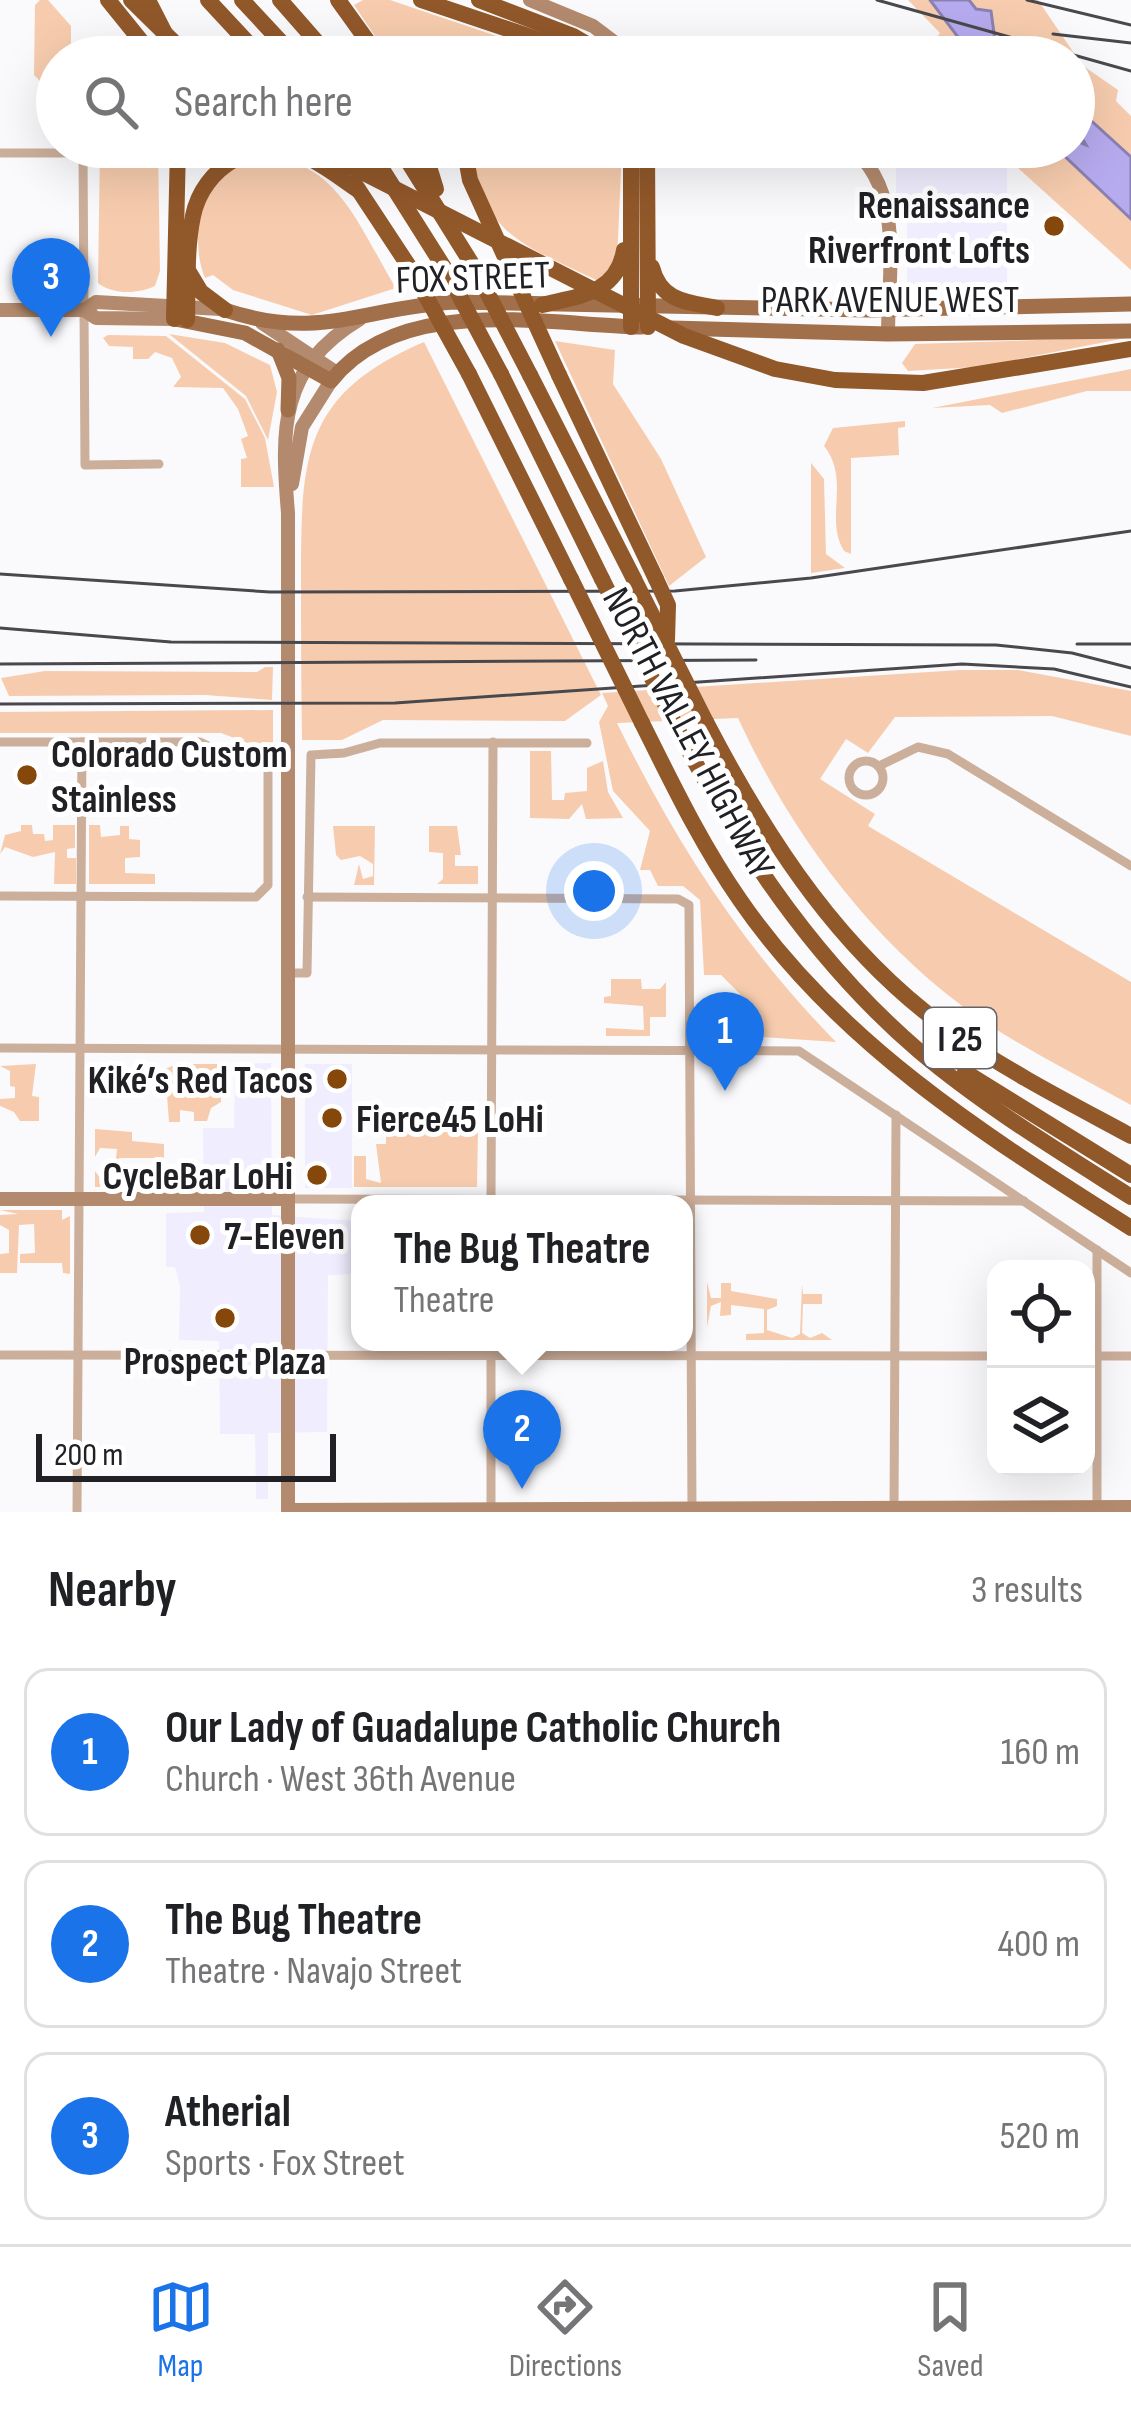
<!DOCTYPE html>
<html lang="en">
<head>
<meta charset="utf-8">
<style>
  :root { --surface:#fff; --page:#f6f6f6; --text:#202124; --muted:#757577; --line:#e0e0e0; --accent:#1a73e8 }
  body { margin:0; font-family:"Sofia Sans Condensed",sans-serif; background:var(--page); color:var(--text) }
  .controls { position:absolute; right:36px; bottom:36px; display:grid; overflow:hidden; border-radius:24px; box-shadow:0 12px 48px #0002 }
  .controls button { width:108px; height:108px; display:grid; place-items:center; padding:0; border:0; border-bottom:3px solid var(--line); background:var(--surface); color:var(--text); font:60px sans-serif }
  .scale { position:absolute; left:36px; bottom:30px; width:300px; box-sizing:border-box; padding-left:12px; border:6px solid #212025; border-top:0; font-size:33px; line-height:42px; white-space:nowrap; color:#212025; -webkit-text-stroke:9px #fff; paint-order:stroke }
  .you { position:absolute; left:594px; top:891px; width:42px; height:42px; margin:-30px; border:9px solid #fff; border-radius:50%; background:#1a73e8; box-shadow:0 0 0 18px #1a73e833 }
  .badge { display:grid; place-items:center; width:78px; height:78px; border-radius:50%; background:var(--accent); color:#fff; font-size:39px; font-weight:700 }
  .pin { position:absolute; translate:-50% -99px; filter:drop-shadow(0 3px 6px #0008) }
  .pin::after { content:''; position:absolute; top:63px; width:42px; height:36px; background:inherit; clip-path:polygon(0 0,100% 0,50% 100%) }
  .popup { position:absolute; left:351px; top:1195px; width:342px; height:156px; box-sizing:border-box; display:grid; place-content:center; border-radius:24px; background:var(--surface); filter:drop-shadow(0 3px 9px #0005); font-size:39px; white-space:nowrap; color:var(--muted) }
  .popup b { font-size:45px; color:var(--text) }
  .popup::after { content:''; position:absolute; left:50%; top:100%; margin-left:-24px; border:24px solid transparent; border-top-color:var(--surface) }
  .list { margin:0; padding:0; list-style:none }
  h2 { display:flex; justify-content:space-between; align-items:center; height:156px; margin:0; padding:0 48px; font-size:51px }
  h2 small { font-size:39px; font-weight:400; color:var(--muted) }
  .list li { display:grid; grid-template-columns:78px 1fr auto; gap:36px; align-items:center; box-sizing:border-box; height:168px; margin:0 24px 24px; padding:0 24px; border:3px solid var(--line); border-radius:24px }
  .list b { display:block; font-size:45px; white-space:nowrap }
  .list p { margin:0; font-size:39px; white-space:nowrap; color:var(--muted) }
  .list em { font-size:39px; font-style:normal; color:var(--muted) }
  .icon { flex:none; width:66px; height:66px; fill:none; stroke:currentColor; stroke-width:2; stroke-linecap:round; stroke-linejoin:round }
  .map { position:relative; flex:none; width:1131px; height:1512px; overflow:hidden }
  .search { position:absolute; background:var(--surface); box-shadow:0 12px 48px #0002; left:36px; right:36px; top:36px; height:132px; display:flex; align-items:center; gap:30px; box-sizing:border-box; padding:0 42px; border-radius:66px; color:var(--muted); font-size:45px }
  .sheet { height:732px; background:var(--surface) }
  nav { display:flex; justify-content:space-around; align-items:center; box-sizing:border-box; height:168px; border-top:3px solid var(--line); background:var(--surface); font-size:33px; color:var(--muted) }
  nav a { display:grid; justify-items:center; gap:6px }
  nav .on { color:var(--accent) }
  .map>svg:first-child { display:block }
</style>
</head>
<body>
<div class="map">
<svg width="1131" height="1512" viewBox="0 0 1131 1512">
  <rect width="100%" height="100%" fill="#fafafd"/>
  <g fill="#f0edff">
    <path d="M 896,147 L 1002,147 L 1007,153 L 1007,285 L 907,285 L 907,209 L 896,208 Z"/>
    <path d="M 271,1063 L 272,1215 L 359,1221 L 358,1274 L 328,1275 L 327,1432 L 268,1433 L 268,1499 L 256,1499 L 255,1434 L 220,1434 L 219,1341 L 179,1340 L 180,1286 L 175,1267 L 166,1267 L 166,1213 L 204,1212 L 203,1128 L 234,1128 L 235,1064 Z"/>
    <rect x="305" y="1064" width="47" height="124"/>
  </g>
  <g fill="#f7ccae">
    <path d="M 40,0 L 48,0 L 71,26 L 71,57 L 57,57 L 57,86 L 43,84 L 34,75 L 35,5 Z"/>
    <path d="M 363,0 L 390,0 L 559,57 L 389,57 L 354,5 Z"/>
    <path d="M 908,0 L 930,0 L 973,57 L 927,57 L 924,54 L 940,33 Z"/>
    <path d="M 969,0 L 1038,0 L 1082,65 L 1118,90 L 1116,101 L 1131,116 L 1131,157 L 1074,105 L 1074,57 L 1027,57 L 995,48 Z"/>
    <path d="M 100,147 L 158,147 L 160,271 L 155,286 C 139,294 112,295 98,283 Z"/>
    <path d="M 471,147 L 622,147 L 617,262 L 602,283 C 529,246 482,240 471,147 Z"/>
    <path d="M 1014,147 L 1055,147 L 1131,219 L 1131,270 L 1019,169 Z"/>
    <path d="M 260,157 C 338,157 360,230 396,288 L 312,315 L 233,290 L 213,275 L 205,278 C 192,248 196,192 225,172 C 235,166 249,162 260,157 Z"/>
    <path d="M 169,334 L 225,343 L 270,365 L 277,392 L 268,440 L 246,396 Z"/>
    <path d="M 108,335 L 166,336 L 245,399 L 265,438 L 274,487 L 241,487 L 241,459 L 247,458 L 241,439 L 248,436 L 238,409 L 223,388 L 173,387 L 181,377 L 172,358 L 155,352 L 148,359 L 133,359 L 133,347 L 109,346 L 103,338 Z"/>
    <path d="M 1131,337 L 977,367 L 908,371 L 902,363 L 915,344 Z"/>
    <path d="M 555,341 L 615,350 L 613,384 L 661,459 L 706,557 L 669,586 Z"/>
    <path d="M 424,342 L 601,695 L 565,721 L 383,720 L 342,740 L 302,740 C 301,684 301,628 301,573 C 301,454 305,393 424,342 Z"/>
    <path d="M 1131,369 L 1131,391 L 1087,391 L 1002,413 L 990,405 L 932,408 Z"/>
    <path d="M 905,421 L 905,427 L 898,428 L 899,455 L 851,458 L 851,554 L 844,551 C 824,518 851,480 824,446 L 833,428 Z"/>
    <path d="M 811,463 L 824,479 L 826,554 L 845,568 L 811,573 Z"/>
    <path d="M 265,667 L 273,667 L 272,700 L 205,695 L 9,696 L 1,678 L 45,671 L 257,672 Z"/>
    <path d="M 960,670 L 1018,670 L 1131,691 L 1131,736 L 1052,716 L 895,717 L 868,753 L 846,739 L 820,779 L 875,814 L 868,826 L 1131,982 L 1131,1105 C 1082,1078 1032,1053 986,1023 C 877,950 792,836 738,718 L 617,723 C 676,843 742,946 836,1042 L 748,1036 L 748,1002 L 721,975 L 704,975 L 700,900 L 683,886 L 658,886 L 650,870 L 640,870 L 650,831 L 613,791 L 599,722 L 608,706 L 602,693 Z"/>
    <path d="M 273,710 L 273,744 L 250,744 L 221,733 L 0,733 L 0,712 Z"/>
    <path d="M 530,751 L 551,751 L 552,800 L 564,800 L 565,793 L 587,791 L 587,768 L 603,761 L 608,792 L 623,818 L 586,819 L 582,804 L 569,819 L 530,818 Z"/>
    <path d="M 21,825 L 32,825 L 33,834 L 44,834 L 45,841 L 53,840 L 53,825 L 75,825 L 75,848 L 67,849 L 67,858 L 76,858 L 76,884 L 54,884 L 55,852 L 33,857 L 5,847 L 0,854 L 5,835 L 21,831 Z"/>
    <path d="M 89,825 L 100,825 L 101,837 L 120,835 L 120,826 L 129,826 L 129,839 L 140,840 L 140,857 L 125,858 L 125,873 L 155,874 L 155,884 L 89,884 Z"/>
    <path d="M 333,826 L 375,826 L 374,885 L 354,885 L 359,864 L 363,879 L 373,876 L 373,864 L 360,856 L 341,860 L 336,855 Z"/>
    <path d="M 429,826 L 457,826 L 461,855 L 455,855 L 455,866 L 478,866 L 478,884 L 437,884 L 443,879 L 443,853 L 429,852 Z"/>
    <path d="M 611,979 L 641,979 L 642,989 L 660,989 L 666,982 L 666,1017 L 650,1017 L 650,1036 L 606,1036 L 606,1028 L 644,1030 L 643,1006 L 604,1003 L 604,997 L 611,996 Z"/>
    <path d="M 36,1064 L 32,1096 L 39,1097 L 39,1121 L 20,1121 L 14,1112 L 0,1106 L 0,1099 L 15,1098 L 15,1087 L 10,1086 L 10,1071 L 0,1066 Z"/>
    <path d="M 177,1064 L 222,1064 L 221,1102 L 211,1108 L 207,1121 L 194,1121 L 194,1112 L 180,1110 L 180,1122 L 169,1122 L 165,1069 Z"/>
    <path d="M 95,1129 L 132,1132 L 132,1141 L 164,1144 L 164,1158 L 119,1158 L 119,1178 L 188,1182 L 188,1187 L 95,1187 L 95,1171 L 100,1178 L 114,1178 L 117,1149 L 100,1148 L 95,1157 Z"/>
    <path d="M 386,1130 L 478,1130 L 477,1187 L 354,1187 L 354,1156 L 366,1156 L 366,1179 L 381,1183 L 376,1144 L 386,1144 Z"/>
    <path d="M 0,1210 L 62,1210 L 62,1220 L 70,1216 L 70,1274 L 63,1273 L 62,1263 L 20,1263 L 20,1254 L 35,1253 L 34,1224 L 19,1225 L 17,1273 L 0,1273 L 0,1254 L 9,1253 L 9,1230 L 0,1225 L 0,1215 L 18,1214 Z"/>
    <path d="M 707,1282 L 711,1298 L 721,1298 L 721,1283 L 731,1283 L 731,1291 L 777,1299 L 777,1306 L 767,1310 L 767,1330 L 792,1338 L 800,1334 L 802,1284 L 803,1294 L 822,1294 L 822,1304 L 803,1304 L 802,1333 L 810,1338 L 822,1333 L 832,1340 L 746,1340 L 746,1334 L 764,1333 L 764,1309 L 731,1305 L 731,1315 L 720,1316 L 721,1302 L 711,1306 L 707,1327 Z"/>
  </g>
  <g fill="#b7abef" stroke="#8a81b2" stroke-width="3">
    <path d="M 930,0 L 969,0 L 976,9 L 991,11 L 996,48 L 1027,57 L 973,57 Z"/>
    <path d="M 1074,105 L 1131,157 L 1131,219 L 1055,147 L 1074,147 L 1074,140 L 1086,145 L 1074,124 Z"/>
  </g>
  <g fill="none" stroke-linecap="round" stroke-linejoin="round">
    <g stroke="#ccaf9b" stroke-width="9">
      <path d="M 0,153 L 83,153 L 85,465 L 159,464"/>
      <path d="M 0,742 L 200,742 L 235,759 L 268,764 L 268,885 L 256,897 L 0,896"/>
      <circle cx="866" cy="778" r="17"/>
      <path d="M 879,766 L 918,747 L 948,754 L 1131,866"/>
      <path d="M 307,897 L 678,899 L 689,905 L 692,1512"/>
      <path d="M 288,973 L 307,973 L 311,755 L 344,753 L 380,743 L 587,743"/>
      <path d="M 0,1048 L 799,1051 L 1131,1273"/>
      <path d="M 288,1199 L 1024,1201"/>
      <path d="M 491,1204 L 493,742"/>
      <path d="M 1097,1250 L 1097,1512"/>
      <path d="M 0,1355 L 996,1356"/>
      <path d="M 1086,1356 L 1131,1356"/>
      <path d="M 491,1511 L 491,1342"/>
      <path d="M 77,1512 L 82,742"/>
      <path d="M 894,1512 L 896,1115"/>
    </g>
    <g stroke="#b38a6d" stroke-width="14">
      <path d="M 530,0 L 593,26 L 634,57"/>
      <path d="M 850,147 C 905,188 888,274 888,334"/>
      <path d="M 0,310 L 84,310 L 96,302 L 220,309"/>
      <path d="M 84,310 L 96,318 L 174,319"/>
      <path d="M 262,323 L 337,373"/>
      <path d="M 292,484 L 302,427 L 331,381"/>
      <path d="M 0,1199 L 288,1199"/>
      <path d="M 288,1510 L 1131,1507"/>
      <path d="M 288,1512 L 288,513 C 281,429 279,368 360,319"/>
    </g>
    <g stroke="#a16f4a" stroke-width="15">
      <path d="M 225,310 C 320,342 364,307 455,302 L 870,310 L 1131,304"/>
      <path d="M 175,319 L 245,333 L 331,381 C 401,293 545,325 642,327"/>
      <path d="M 672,328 L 888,334 L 1131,331"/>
      <path d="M 278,350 L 289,378 L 288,410"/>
    </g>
    <g stroke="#91582a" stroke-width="16">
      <path d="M 108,0 L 154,57"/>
      <path d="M 148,0 L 177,57"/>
      <path d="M 208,0 L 261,57"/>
      <path d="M 242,0 L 295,57"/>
      <path d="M 280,0 L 330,57"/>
      <path d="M 338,0 L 379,57"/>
      <path d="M 421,0 L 591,57"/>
      <path d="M 479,0 L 573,36 L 609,57"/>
      <path d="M 368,147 L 445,269"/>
      <path d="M 399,147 L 475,269"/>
      <path d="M 423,147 L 436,189"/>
      <path d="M 464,147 L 470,180 L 510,268"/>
      <path d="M 631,147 L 631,327"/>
      <path d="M 647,147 L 648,327"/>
      <path d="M 354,183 L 412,271"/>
      <path d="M 652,267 C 660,301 687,302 717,308"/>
      <path d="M 189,272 L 201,292 L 225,310"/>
      <path d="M 542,305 C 578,296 617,294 624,250"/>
      <path d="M 174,319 L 178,147"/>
      <path d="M 187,320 C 188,286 186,249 193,216 C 203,167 255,136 302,155 C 322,163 340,178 358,190"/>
      <path d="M 469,374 L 571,579"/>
      <path d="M 501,374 L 602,579"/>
      <path d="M 530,375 L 634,579"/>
      <path d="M 559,375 L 656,579"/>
      <path d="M 674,722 C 736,845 814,961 919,1051 C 984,1106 1060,1152 1131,1197"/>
      <path d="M 706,722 C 768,841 843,957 956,1035 C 1011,1073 1072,1104 1131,1136"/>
      <path d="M 642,723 C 672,783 701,844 740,900 C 839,1044 986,1136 1131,1228"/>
      <path d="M 965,1072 L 1131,1175"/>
    </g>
    <g stroke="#49484c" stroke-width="3">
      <path d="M 877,0 L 1131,71"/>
      <path d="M 1027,0 L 1131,25"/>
      <path d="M 1053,34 L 1131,43"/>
      <path d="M 0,574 L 270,592 L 675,591 L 811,578 L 1131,531"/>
      <path d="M 0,628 L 171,642 L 996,645 L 1072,653 L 1131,668"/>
      <path d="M 1077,644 L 1131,644"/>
      <path d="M 0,664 L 756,660"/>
      <path d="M 0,704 L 395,703 L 962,664 L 1054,669 L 1131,687"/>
    </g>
    <g stroke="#91582a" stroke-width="16">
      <path d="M 131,0 L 189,57"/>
      <path d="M 313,147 L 684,336 L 775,369 L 835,380 L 923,383 L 1131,349"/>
      <path d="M 510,268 L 559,375"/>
      <path d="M 445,269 L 501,374"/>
      <path d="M 475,269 L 530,375"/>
      <path d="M 412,271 L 469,374"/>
      <path d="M 571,579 L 642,723"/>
      <path d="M 602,579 L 674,722"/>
      <path d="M 634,579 L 706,722"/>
      <path d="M 656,579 L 668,605 L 667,640"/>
    </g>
  </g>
  <g fill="#86470a" stroke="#fff" stroke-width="4.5">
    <circle cx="1054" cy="226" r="12"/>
    <circle cx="27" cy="775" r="12"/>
    <circle cx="337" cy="1079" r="12"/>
    <circle cx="332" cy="1118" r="12"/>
    <circle cx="317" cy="1175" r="12"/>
    <circle cx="200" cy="1235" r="12"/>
    <circle cx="225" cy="1318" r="12"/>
  </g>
  <g text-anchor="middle" stroke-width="10" stroke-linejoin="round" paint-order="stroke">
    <rect fill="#fff" stroke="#646366" stroke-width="3" x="924" y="1008" width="72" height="60" rx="9"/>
    <g font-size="36" font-weight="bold" fill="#212025">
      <text x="960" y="1051">I 25</text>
    </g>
    <g font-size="39" font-weight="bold" fill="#212025" stroke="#fff" text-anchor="end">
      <text x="1030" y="218">Renaissance<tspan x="1030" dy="45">Riverfront Lofts</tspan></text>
      <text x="51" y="767" text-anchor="start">Colorado Custom<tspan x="51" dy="45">Stainless</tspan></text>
      <text x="313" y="1093">Kiké’s Red Tacos</text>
      <text x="356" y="1132" text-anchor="start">Fierce45 LoHi</text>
      <text x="293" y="1189">CycleBar LoHi</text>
      <text x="224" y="1249" text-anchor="start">7-Eleven</text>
      <text x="225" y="1374" text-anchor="middle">Prospect Plaza</text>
    </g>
    <g font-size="39" fill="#212025" stroke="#fff">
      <text transform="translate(473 276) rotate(-2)" y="14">FOX STREET</text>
      <text x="890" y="312">PARK AVENUE WEST</text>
      <text transform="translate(690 732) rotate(62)" y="14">NORTH VALLEY HIGHWAY</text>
    </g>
  </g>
</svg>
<div class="controls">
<button><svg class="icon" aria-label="locate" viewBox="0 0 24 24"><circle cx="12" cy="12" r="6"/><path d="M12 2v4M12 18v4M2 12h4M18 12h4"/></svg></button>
<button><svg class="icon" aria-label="layers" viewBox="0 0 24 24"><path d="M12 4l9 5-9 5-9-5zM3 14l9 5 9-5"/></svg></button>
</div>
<div class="scale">200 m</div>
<div class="you"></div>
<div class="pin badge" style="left:725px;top:1091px">1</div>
<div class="pin badge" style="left:522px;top:1489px">2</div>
<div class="popup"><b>The Bug Theatre</b>Theatre</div>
<div class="pin badge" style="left:51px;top:337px">3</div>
<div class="search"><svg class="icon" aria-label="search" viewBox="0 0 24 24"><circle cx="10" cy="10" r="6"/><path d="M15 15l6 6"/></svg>Search here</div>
</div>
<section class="sheet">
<h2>Nearby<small>3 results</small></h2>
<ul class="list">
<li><span class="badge">1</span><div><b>Our Lady of Guadalupe Catholic Church</b><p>Church · West 36th Avenue</p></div><em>160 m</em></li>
<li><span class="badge">2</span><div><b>The Bug Theatre</b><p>Theatre · Navajo Street</p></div><em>400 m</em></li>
<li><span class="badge">3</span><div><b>Atherial</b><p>Sports · Fox Street</p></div><em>520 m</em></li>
</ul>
</section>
<nav>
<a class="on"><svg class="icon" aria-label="map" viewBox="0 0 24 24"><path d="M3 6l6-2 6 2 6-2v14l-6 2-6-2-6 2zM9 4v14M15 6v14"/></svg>Map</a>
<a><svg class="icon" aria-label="directions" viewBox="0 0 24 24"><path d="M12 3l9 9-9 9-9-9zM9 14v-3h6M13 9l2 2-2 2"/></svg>Directions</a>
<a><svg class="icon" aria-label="saved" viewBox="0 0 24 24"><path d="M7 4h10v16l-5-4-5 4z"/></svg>Saved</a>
</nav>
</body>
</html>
